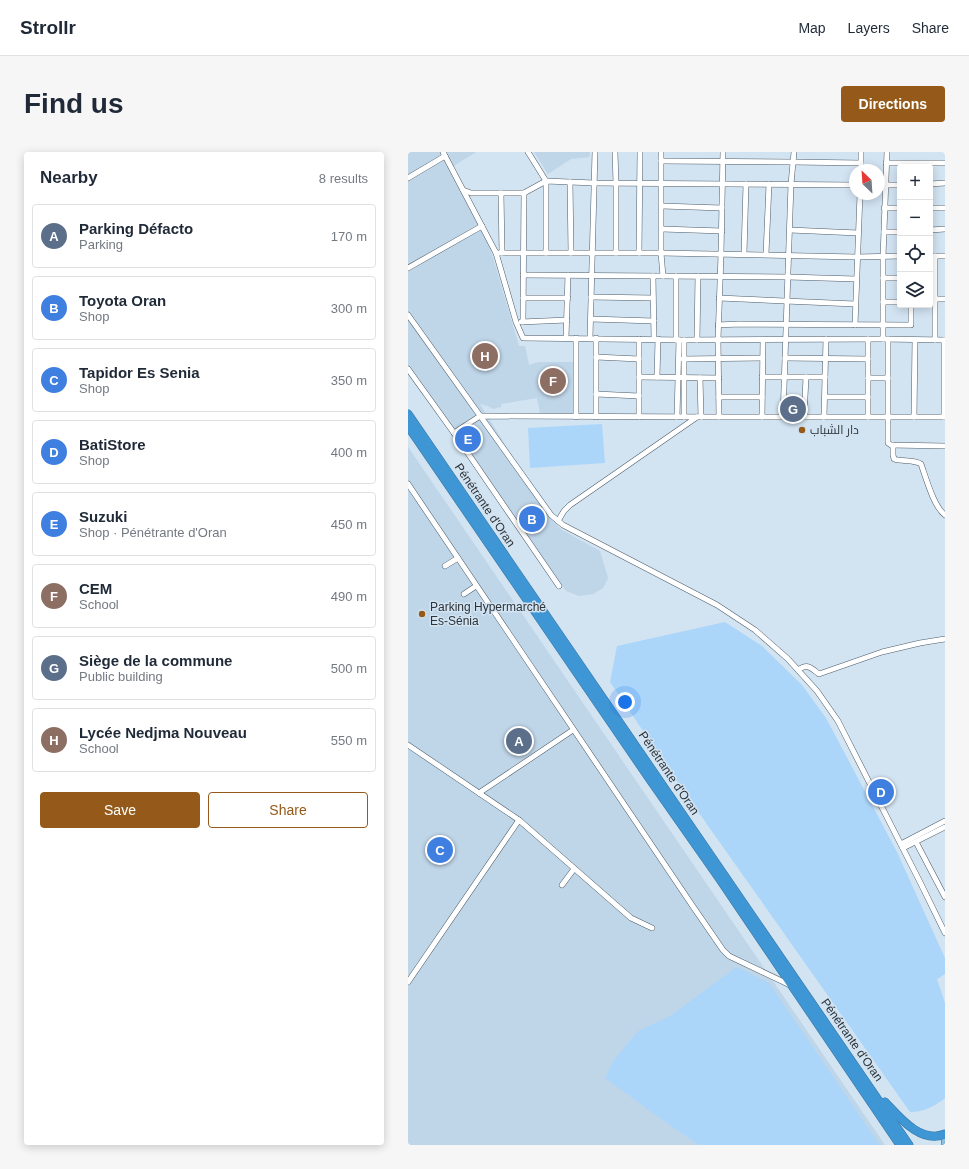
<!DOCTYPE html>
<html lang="en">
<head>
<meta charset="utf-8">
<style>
  :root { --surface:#fff; --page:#f6f6f7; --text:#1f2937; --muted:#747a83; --line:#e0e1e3; --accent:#955a19 }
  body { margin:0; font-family:Helvetica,Cairo,sans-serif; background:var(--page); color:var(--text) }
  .controls { position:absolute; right:12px; top:12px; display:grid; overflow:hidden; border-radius:4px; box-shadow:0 2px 10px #0003 }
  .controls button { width:36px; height:36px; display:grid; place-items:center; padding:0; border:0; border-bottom:1px solid var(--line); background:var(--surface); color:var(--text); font:20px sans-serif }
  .compass { position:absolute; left:441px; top:12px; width:36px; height:36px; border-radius:50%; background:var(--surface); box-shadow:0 2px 10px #0003; rotate:335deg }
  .you { position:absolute; left:217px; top:550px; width:14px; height:14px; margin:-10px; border:3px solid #fff; border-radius:50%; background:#1a73e8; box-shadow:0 0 0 6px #1a73e833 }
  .badge { display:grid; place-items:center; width:26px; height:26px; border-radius:50%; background:var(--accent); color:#fff; font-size:13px; font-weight:700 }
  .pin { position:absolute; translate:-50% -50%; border:2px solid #fff; box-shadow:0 1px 4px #0006 }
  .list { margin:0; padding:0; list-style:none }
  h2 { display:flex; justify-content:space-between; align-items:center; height:52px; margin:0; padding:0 16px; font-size:17px }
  h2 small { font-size:13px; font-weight:400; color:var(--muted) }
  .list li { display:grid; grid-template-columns:26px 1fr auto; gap:12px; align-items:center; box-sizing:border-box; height:64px; margin:0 8px 8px; padding:0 8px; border:1px solid var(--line); border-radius:4px }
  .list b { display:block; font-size:15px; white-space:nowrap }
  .list p { margin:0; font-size:13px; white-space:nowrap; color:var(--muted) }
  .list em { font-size:13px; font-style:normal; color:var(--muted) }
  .actions { display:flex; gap:8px; padding:12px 16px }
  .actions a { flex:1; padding:9px 0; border:1px solid var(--accent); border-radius:4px; text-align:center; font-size:14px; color:var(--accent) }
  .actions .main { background:var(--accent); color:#fff }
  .icon { flex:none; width:22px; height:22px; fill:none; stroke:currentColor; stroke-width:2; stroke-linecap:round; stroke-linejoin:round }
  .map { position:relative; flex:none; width:537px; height:993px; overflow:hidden; border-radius:4px }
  header { display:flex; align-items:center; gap:24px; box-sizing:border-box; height:56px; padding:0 20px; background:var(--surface); border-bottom:1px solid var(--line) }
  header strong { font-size:19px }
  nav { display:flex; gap:22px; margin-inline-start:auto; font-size:14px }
  .intro { display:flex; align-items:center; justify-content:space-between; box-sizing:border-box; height:96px; padding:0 24px }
  h1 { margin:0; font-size:28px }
  .button { padding:10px 18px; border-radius:4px; background:var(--accent); color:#fff; font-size:14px; font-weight:700 }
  main { display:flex; gap:24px; padding:0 24px }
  aside { flex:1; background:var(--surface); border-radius:4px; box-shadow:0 2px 10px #0003 }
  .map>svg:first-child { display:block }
</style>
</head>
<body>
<header>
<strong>Strollr</strong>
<nav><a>Map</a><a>Layers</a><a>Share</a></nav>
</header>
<div class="intro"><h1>Find us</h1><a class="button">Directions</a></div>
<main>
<aside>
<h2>Nearby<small>8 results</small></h2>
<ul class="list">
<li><span class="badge" style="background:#5c6f8a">A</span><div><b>Parking Défacto</b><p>Parking</p></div><em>170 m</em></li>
<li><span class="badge" style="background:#3f7fe0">B</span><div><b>Toyota Oran</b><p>Shop</p></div><em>300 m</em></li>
<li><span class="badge" style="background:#3f7fe0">C</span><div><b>Tapidor Es Senia</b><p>Shop</p></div><em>350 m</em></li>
<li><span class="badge" style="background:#3f7fe0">D</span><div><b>BatiStore</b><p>Shop</p></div><em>400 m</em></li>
<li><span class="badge" style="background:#3f7fe0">E</span><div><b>Suzuki</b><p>Shop · Pénétrante d'Oran</p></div><em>450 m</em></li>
<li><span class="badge" style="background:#8d6e63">F</span><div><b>CEM</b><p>School</p></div><em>490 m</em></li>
<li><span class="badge" style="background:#5c6f8a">G</span><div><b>Siège de la commune</b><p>Public building</p></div><em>500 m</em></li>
<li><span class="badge" style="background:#8d6e63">H</span><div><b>Lycée Nedjma Nouveau</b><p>School</p></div><em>550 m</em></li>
</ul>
<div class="actions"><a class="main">Save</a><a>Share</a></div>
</aside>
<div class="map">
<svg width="537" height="993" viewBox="0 0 537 993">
  <rect width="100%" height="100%" fill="#d2e3f2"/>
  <g fill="#bfd5e8">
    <path d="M 0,0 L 68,0 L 41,17 L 76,75 L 111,194 L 117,194 L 121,213 L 131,210 L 165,210 L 165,261 L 132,261 L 129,246 L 93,252 L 93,255 L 85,257 L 80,254 L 72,252 L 143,367 L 154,378 L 192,399 L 200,426 L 195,436 L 185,442 L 171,444 L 158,439 L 0,218 Z"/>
    <path d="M 126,0 L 182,0 L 181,5 L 163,7 L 140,22 Z"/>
    <path d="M 0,295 L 477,993 L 0,993 Z"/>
  </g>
  <g fill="#abd6fa">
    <path d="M 194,272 L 197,311 L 122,316 L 120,276 Z"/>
    <path d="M 317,470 L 354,494 L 394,533 L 418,566 L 489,700 L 537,806 L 537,822 L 529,827 L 537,851 L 537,946 C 527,954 516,960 502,960 L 279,644 L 202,530 L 209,494 Z"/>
    <path d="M 329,815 L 361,831 L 472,993 L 291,993 L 249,964 L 197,926 L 205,909 L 230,879 L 262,864 Z"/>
  </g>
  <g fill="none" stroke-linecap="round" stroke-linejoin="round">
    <g stroke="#4d5c68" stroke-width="6">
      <g id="minor">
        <path d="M 35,0 L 88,101 L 108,170 L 115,186 L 276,188 L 475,187 L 536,188"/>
        <path d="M 120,0 L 138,29 L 138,101"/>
        <path d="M 207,0 L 208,31 L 208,101"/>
        <path d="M 253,0 L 253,101 L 255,124"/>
        <path d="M 253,9 L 385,10 L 453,11"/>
        <path d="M 478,11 L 537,11"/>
        <path d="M 453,18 L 453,0"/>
        <path d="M 0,26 L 37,4"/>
        <path d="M 162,30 L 163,101"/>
        <path d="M 522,32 L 537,31"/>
        <path d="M 477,33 L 492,33"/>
        <path d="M 55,38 L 63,41 L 116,41 L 138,29 L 186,31 L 447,33"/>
        <path d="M 93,41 L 94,101"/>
        <path d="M 254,54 L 314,56"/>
        <path d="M 476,56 L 492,56"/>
        <path d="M 522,56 L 537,56"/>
        <path d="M 254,77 L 314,79"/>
        <path d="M 382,78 L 450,81"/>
        <path d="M 522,78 L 537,77"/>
        <path d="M 476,80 L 492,80"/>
        <path d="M 88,101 L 253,101 L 449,105 L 492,104"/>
        <path d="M 231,101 L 232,0"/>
        <path d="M 336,102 L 338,32"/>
        <path d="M 358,102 L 361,32"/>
        <path d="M 522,104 L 537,104"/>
        <path d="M 0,116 L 74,74"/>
        <path d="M 115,123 L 380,125 L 448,127"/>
        <path d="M 245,124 L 246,187"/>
        <path d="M 475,126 L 492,126"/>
        <path d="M 183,145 L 245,146"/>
        <path d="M 115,146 L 160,146"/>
        <path d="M 311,146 L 447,152"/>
        <path d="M 527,147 L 537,147"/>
        <path d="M 475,150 L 492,150"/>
        <path d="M 0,163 L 143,363 L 155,373 L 309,453 L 347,478 L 380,507 L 409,539 L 430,569 L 512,730 L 537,781"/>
        <path d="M 183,167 L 246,169"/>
        <path d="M 113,170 L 159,168"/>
        <path d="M 115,170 L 116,41"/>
        <path d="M 310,173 L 331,172 L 503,173 L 503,153"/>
        <path d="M 447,173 L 452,42"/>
        <path d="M 158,186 L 160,123"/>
        <path d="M 182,186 L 187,0"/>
        <path d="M 188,186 L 188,265"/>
        <path d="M 231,187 L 231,265"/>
        <path d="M 460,187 L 460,265"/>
        <path d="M 475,187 L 475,105 L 479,0"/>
        <path d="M 480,187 L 480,291 L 483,293 L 537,294"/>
        <path d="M 268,188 L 268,124"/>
        <path d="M 276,188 L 276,265"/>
        <path d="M 289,188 L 290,124"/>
        <path d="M 527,188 L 527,104"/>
        <path d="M 188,205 L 231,207"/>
        <path d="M 377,206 L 460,207"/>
        <path d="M 275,207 L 354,206"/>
        <path d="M 0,217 L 46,281 L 151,434"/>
        <path d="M 231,225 L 311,226"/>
        <path d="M 249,225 L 250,187"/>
        <path d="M 354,225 L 417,225"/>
        <path d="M 292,226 L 293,265"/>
        <path d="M 460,226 L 480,226"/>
        <path d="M 188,242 L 231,244"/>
        <path d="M 311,245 L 354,245"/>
        <path d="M 417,245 L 460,245"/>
        <path d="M 168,265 L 168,186"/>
        <path d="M 269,265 L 271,188"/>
        <path d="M 311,265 L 310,188 L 313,102 L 315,0"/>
        <path d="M 354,265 L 355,188"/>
        <path d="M 375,265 L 383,32 L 386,0"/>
        <path d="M 396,265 L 398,225"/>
        <path d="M 416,265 L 418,187"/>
        <path d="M 506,265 L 507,188"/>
        <path d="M 536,265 L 536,188 L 537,188"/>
        <path d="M 46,281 L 72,264 L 304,265 L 537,265"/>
        <path d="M 485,293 L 485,303 L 486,307 C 495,310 506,307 513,312 C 518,326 526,355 537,363"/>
        <path d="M 0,332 L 286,756 L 315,798 L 321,804 L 382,833"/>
        <path d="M 150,369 L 156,359 L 162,353 L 289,265"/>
        <path d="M 37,414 L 50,406"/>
        <path d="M 56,442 L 68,434"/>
        <path d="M 390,518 C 400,511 403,516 411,522 L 474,500 L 512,491 L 537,487"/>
        <path d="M 0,593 L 111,668 L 223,766 L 244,776"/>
        <path d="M 71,641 L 165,578"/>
        <path d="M 508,690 L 537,745"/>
        <path d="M 493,692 L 537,669"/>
        <path d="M 495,696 L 537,675"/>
        <path d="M 154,733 L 166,717"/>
        <path d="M 0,830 L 111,668"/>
      </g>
    </g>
    <g stroke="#39739e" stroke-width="8">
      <path id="major" d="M 537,993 L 537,990"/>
    </g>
    <g stroke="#39739e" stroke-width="9">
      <g id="highway">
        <path d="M 0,262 L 501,993"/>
        <path d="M 0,274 L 243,629 L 311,726 L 492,993"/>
        <path d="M 477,950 C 492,966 513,992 537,982"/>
      </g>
    </g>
    <use href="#minor" stroke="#fff" stroke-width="5"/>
    <use href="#major" stroke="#8cc0e5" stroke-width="7"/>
    <use href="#highway" stroke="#3f96d4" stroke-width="8"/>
  </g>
  <g fill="#955a19" stroke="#d2e3f2" stroke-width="1.5">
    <circle cx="394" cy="278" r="4"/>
    <circle cx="14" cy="462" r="4"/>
  </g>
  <g text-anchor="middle" stroke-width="3" stroke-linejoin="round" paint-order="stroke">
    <g font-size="12" fill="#2d3339" stroke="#d2e3f2" text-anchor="start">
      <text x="402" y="282">دار الشباب</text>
      <text x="22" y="459">Parking Hypermarché<tspan x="22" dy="14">Es-Sénia</tspan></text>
    </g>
    <g font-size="12" fill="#2d3339" stroke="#d2e3f2">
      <text transform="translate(77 353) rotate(56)" y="4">Pénétrante d'Oran</text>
      <text transform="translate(261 621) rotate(56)" y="4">Pénétrante d'Oran</text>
      <text transform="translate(444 888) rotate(55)" y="4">Pénétrante d'Oran</text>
    </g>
  </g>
</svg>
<div class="controls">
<button>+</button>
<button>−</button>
<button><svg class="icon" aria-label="locate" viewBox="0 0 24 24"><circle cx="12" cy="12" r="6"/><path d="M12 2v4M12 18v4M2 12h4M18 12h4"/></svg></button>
<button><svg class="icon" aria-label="layers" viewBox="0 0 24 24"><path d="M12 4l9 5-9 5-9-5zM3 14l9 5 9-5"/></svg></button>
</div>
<svg class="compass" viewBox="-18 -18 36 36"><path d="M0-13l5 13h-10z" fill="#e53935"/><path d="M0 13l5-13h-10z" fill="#747a83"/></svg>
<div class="you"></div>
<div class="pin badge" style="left:111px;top:589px;background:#5c6f8a">A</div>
<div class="pin badge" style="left:124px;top:367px;background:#3f7fe0">B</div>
<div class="pin badge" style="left:32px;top:698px;background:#3f7fe0">C</div>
<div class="pin badge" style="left:473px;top:640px;background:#3f7fe0">D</div>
<div class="pin badge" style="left:60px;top:287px;background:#3f7fe0">E</div>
<div class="pin badge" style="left:145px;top:229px;background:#8d6e63">F</div>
<div class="pin badge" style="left:385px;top:257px;background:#5c6f8a">G</div>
<div class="pin badge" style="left:77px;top:204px;background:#8d6e63">H</div>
</div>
</main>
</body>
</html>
